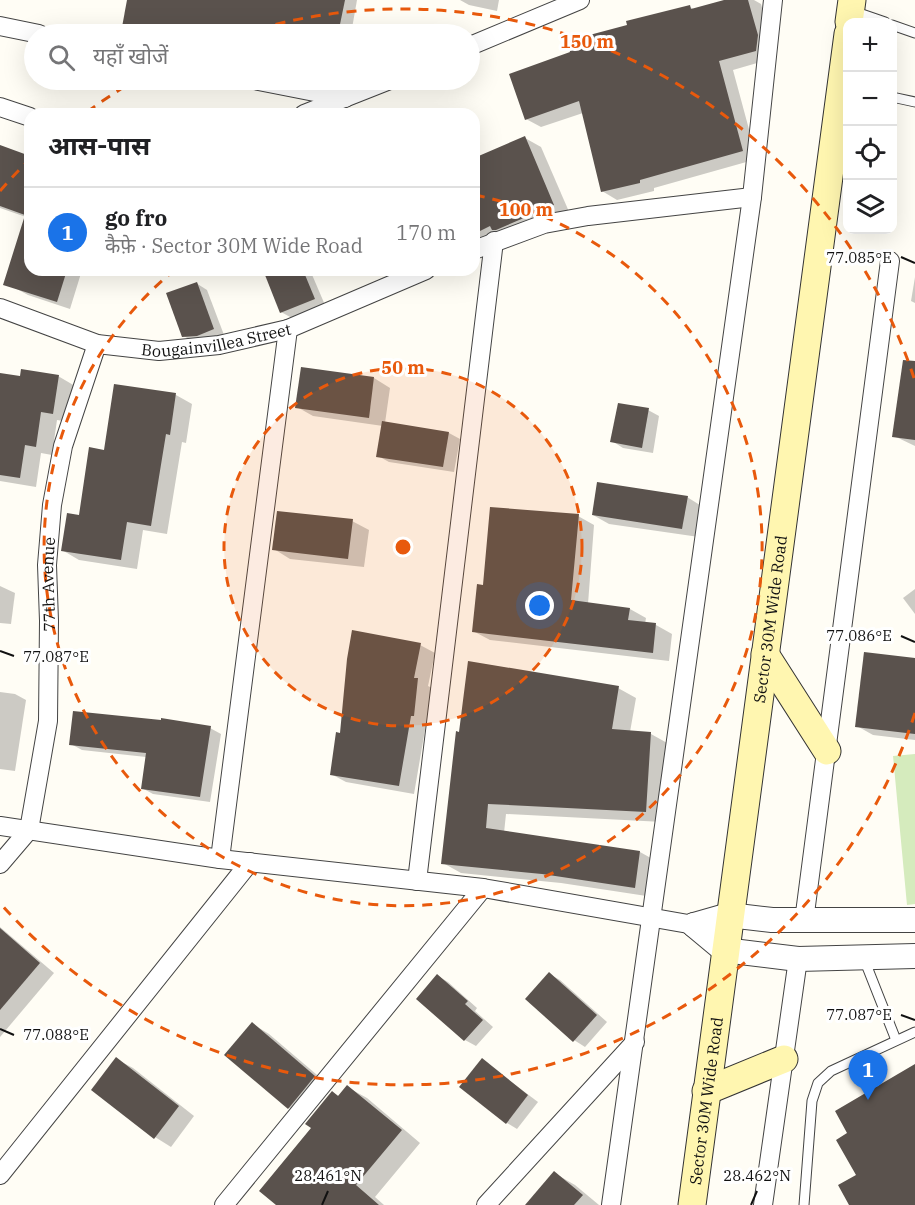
<!DOCTYPE html>
<html lang="hi">
<head>
<meta charset="utf-8">
<style>
  :root { --surface:#fff; --page:#f6f6f6; --text:#202124; --muted:#757577; --line:#e0e0e0; --accent:#1a73e8 }
  body { margin:0; font-family:"IBM Plex Serif","Noto Sans Devanagari",serif; background:var(--page); color:var(--text) }
  .controls { position:absolute; right:18px; top:18px; display:grid; overflow:hidden; border-radius:12px; box-shadow:0 6px 24px #0002 }
  .controls button { width:54px; height:54px; display:grid; place-items:center; padding:0; border:0; border-bottom:2px solid var(--line); background:var(--surface); color:var(--text); font:30px sans-serif }
  .you { position:absolute; left:540px; top:606px; width:21px; height:21px; margin:-15px; border:4px solid #fff; border-radius:50%; background:#1a73e8; box-shadow:0 0 0 9px #1a73e833 }
  .badge { display:grid; place-items:center; width:39px; height:39px; border-radius:50%; background:var(--accent); color:#fff; font-size:20px; font-weight:700 }
  .pin { position:absolute; translate:-50% -50px; filter:drop-shadow(0 2px 3px #0008) }
  .pin::after { content:''; position:absolute; top:32px; width:21px; height:18px; background:inherit; clip-path:polygon(0 0,100% 0,50% 100%) }
  .list { margin:0; padding:0; list-style:none }
  h2 { display:flex; justify-content:space-between; align-items:center; height:78px; margin:0; padding:0 24px; font-size:26px }
  h2 small { font-size:20px; font-weight:400; color:var(--muted) }
  .list li { display:grid; grid-template-columns:39px 1fr auto; gap:18px; align-items:center; box-sizing:border-box; height:90px; padding:0 24px; border-top:2px solid var(--line) }
  .list b { display:block; font-size:22px; white-space:nowrap }
  .list p { margin:0; font-size:20px; white-space:nowrap; color:var(--muted) }
  .list em { font-size:20px; font-style:normal; color:var(--muted) }
  .icon { flex:none; width:33px; height:33px; fill:none; stroke:currentColor; stroke-width:2; stroke-linecap:round; stroke-linejoin:round }
  .map { position:relative; flex:none; width:915px; height:1205px; overflow:hidden }
  .search { position:absolute; background:var(--surface); box-shadow:0 6px 24px #0002; left:24px; top:24px; width:456px; height:66px; display:flex; align-items:center; gap:15px; box-sizing:border-box; padding:0 21px; border-radius:33px; color:var(--muted); font-size:22px }
  .panel { position:absolute; background:var(--surface); box-shadow:0 6px 24px #0002; left:24px; top:108px; width:456px; height:168px; border-radius:18px }
  .map>svg:first-child { display:block }
</style>
</head>
<body>
<div class="map">
<svg width="915" height="1205" viewBox="0 0 915 1205">
  <rect width="100%" height="100%" fill="#fffdf5"/>
  <path fill="#d5ebbd" d="M 915,754 L 915,904 L 907,905 L 893,756 Z"/>
  <g fill="#0003">
    <path d="M 129,0 L 357,0 L 351,34 L 143,34 L 135,33 L 123,26 Z"/>
    <path d="M 460,0 L 499,0 L 497,11 L 469,5 Z"/>
    <path d="M 729,0 L 754,0 L 761,4 L 772,44 L 771,59 L 733,70 L 757,159 L 654,188 L 654,191 L 617,200 L 602,191 L 583,113 L 541,127 L 526,119 L 690,7 L 695,10 Z"/>
    <path d="M 525,138 L 541,147 L 570,214 L 474,251 L 474,160 Z"/>
    <path d="M 0,146 L 26,156 L 27,153 L 30,154 L 30,270 L 82,270 L 70,309 L 28,295 L 15,288 L 26,217 L 0,208 Z"/>
    <path d="M 264,270 L 310,270 L 325,305 L 292,318 L 281,312 Z"/>
    <path d="M 915,277 L 915,303 L 911,301 Z"/>
    <path d="M 196,283 L 207,290 L 224,335 L 195,343 L 184,336 Z"/>
    <path d="M 302,369 L 374,378 L 390,388 L 385,423 L 449,433 L 460,439 L 454,472 L 389,462 L 378,456 L 383,426 L 313,416 L 297,407 Z"/>
    <path d="M 58,376 L 75,386 L 69,422 L 57,420 L 52,455 L 41,453 L 36,487 L 0,481 L 0,382 L 21,378 Z"/>
    <path d="M 915,376 L 915,446 L 894,436 Z"/>
    <path d="M 115,385 L 176,395 L 192,404 L 186,443 L 182,442 L 167,534 L 143,530 L 137,569 L 79,560 L 62,550 L 80,517 L 105,451 Z"/>
    <path d="M 648,410 L 659,416 L 653,453 L 623,448 L 612,441 Z"/>
    <path d="M 687,497 L 703,507 L 699,537 L 609,524 L 593,515 Z"/>
    <path d="M 578,516 L 594,525 L 588,604 L 630,609 L 646,618 L 645,624 L 656,625 L 672,634 L 669,661 L 490,640 L 473,631 L 485,587 Z"/>
    <path d="M 352,521 L 369,530 L 364,567 L 290,559 L 274,549 Z"/>
    <path d="M 0,586 L 15,593 L 11,624 L 0,623 Z"/>
    <path d="M 915,589 L 915,614 L 903,598 Z"/>
    <path d="M 420,645 L 435,653 L 428,686 L 432,688 L 429,724 L 426,724 L 414,794 L 346,782 L 331,774 L 341,734 Z"/>
    <path d="M 915,660 L 915,740 L 873,735 L 857,726 Z"/>
    <path d="M 618,688 L 636,698 L 630,732 L 651,734 L 669,744 L 663,822 L 506,814 L 504,833 L 640,852 L 658,862 L 653,897 L 561,883 L 461,873 L 443,863 L 457,733 Z"/>
    <path d="M 0,692 L 15,694 L 26,700 L 15,771 L 0,769 Z"/>
    <path d="M 210,728 L 221,734 L 210,802 L 153,794 L 142,788 L 146,757 L 82,750 L 71,744 Z"/>
    <path d="M 0,927 L 54,973 L 0,1037 Z"/>
    <path d="M 549,974 L 560,980 L 607,1022 L 585,1047 L 574,1040 Z"/>
    <path d="M 438,976 L 448,982 L 477,1008 L 475,1011 L 493,1027 L 476,1046 L 465,1040 L 418,999 Z"/>
    <path d="M 253,1024 L 269,1034 L 330,1086 L 305,1117 L 289,1108 Z"/>
    <path d="M 116,1059 L 133,1068 L 194,1116 L 171,1147 L 155,1137 Z"/>
    <path d="M 482,1060 L 538,1102 L 517,1129 L 507,1123 Z"/>
    <path d="M 347,1087 L 367,1098 L 420,1143 L 375,1197 L 384,1205 L 278,1205 L 313,1128 L 332,1092 L 339,1096 Z"/>
    <path d="M 554,1173 L 575,1185 L 599,1205 L 527,1205 Z"/>
  </g>
  <g fill="#5a524d">
    <path d="M 127,0 L 345,0 L 338,34 L 159,34 L 122,27 Z"/>
    <path d="M 724,0 L 748,0 L 758,35 L 756,51 L 719,61 L 743,151 L 640,180 L 640,183 L 601,192 L 579,101 L 525,120 L 509,74 L 570,52 L 567,41 L 627,25 L 626,21 L 690,5 L 691,9 Z"/>
    <path d="M 525,136 L 554,205 L 496,230 L 492,230 L 490,226 L 474,234 L 474,158 Z"/>
    <path d="M 0,145 L 30,156 L 30,270 L 67,270 L 57,302 L 3,285 L 25,215 L 0,206 Z"/>
    <path d="M 263,270 L 303,270 L 315,299 L 280,313 Z"/>
    <path d="M 197,282 L 214,329 L 197,336 L 182,337 L 166,293 Z"/>
    <path d="M 903,360 L 915,361 L 915,440 L 892,437 Z"/>
    <path d="M 301,367 L 374,377 L 369,418 L 295,408 Z"/>
    <path d="M 21,369 L 59,375 L 53,414 L 41,412 L 36,447 L 25,445 L 20,478 L 0,475 L 0,373 L 20,376 Z"/>
    <path d="M 114,384 L 176,393 L 170,435 L 166,434 L 151,526 L 127,522 L 121,560 L 61,551 L 67,513 L 79,515 L 89,447 L 104,450 Z"/>
    <path d="M 618,403 L 649,408 L 642,448 L 610,442 Z"/>
    <path d="M 382,421 L 449,432 L 443,467 L 376,457 Z"/>
    <path d="M 597,482 L 688,496 L 682,529 L 592,515 Z"/>
    <path d="M 490,507 L 579,514 L 571,600 L 630,608 L 628,620 L 656,623 L 653,653 L 472,632 L 477,584 L 483,585 Z"/>
    <path d="M 277,511 L 353,519 L 348,559 L 272,550 Z"/>
    <path d="M 352,630 L 421,643 L 414,678 L 418,678 L 414,716 L 411,716 L 399,786 L 330,775 L 336,732 L 340,733 L 347,659 Z"/>
    <path d="M 864,652 L 915,658 L 915,734 L 855,727 Z"/>
    <path d="M 468,661 L 619,686 L 612,729 L 651,732 L 646,812 L 488,804 L 486,828 L 640,851 L 635,888 L 542,874 L 441,864 L 456,731 L 459,732 Z"/>
    <path d="M 73,711 L 161,720 L 161,718 L 211,726 L 200,797 L 141,789 L 146,753 L 69,745 Z"/>
    <path d="M 0,928 L 40,963 L 0,1010 Z"/>
    <path d="M 549,972 L 597,1015 L 573,1042 L 525,999 Z"/>
    <path d="M 437,974 L 468,1001 L 465,1004 L 483,1020 L 464,1041 L 416,999 Z"/>
    <path d="M 252,1022 L 315,1076 L 288,1109 L 224,1055 Z"/>
    <path d="M 116,1057 L 179,1106 L 154,1139 L 91,1090 Z"/>
    <path d="M 482,1058 L 528,1095 L 506,1124 L 459,1087 Z"/>
    <path d="M 915,1064 L 915,1205 L 849,1205 L 838,1185 L 856,1175 L 836,1140 L 847,1133 L 835,1111 Z"/>
    <path d="M 347,1085 L 402,1130 L 356,1185 L 379,1205 L 276,1205 L 259,1191 L 311,1128 L 305,1124 L 332,1091 L 338,1096 Z"/>
    <path d="M 554,1171 L 583,1195 L 574,1205 L 525,1205 Z"/>
  </g>
  <g fill="none" stroke-linecap="round" stroke-linejoin="round">
    <g stroke="#444" stroke-width="11">
      <g id="service">
        <path d="M 853,11 L 885,22"/>
        <path d="M 892,25 L 915,33"/>
        <path d="M 892,97 L 915,102"/>
        <path d="M 864,959 L 896,1040"/>
        <path d="M 804,1205 L 812,1101 L 818,1083 L 831,1071 L 915,1032"/>
      </g>
    </g>
    <g stroke="#444" stroke-width="20">
      <g id="minor">
        <path d="M 0,26 L 39,34"/>
        <path d="M 470,46 L 580,0"/>
        <path d="M 254,80 L 345,98"/>
        <path d="M 0,107 L 30,117"/>
        <path d="M 304,114 L 390,80"/>
        <path d="M 474,250 L 544,224 L 588,216 L 752,197"/>
        <path id="s1" d="M 0,308 L 97,344 L 159,351 L 219,345 L 288,329 L 426,270"/>
        <path d="M 0,826 L 220,859 L 483,888 L 694,925"/>
        <path d="M 220,859 L 288,329"/>
        <path id="s2" d="M 0,864 L 29,830 L 48,721 L 49,621 L 47,565 L 52,505 L 63,446 L 97,344"/>
        <path d="M 417,881 L 494,241"/>
        <path d="M 804,921 L 890,261"/>
        <path d="M 0,1175 L 250,862"/>
        <path d="M 224,1205 L 483,888"/>
        <path d="M 486,1205 L 635,1042"/>
        <path d="M 611,1205 L 752,197 L 773,0"/>
        <path d="M 763,1205 L 798,959"/>
      </g>
    </g>
    <g stroke="#444" stroke-width="26">
      <g id="tertiary">
        <path d="M 694,925 L 724,950 L 798,959 L 915,956"/>
        <path d="M 694,925 L 729,915 L 772,920 L 915,920"/>
      </g>
    </g>
    <g stroke="#333" stroke-width="29">
      <g id="secondary">
        <path d="M 849,22 L 852,0"/>
        <path d="M 765,654 L 827,751"/>
        <path d="M 706,1091 L 784,1059"/>
        <path id="s3" d="M 692,1205 L 848,34"/>
      </g>
    </g>
    <use href="#service" stroke="#fff" stroke-width="9"/>
    <use href="#minor" stroke="#fff" stroke-width="18"/>
    <use href="#tertiary" stroke="#fff" stroke-width="24"/>
    <use href="#secondary" stroke="#fff6b0" stroke-width="27"/>
  </g>
  <path fill="none" stroke="#111" stroke-width="2" d="M 901,257 L 915,263M 901,636 L 915,642M 0,651 L 14,656M 901,1015 L 915,1020M 0,1029 L 14,1035M 322,1205 L 328,1191M 751,1205 L 757,1191"/>
  <circle cx="403" cy="547" r="179" fill="#e8590c" fill-opacity=".12"/>
  <g fill="none" stroke="#e8590c" stroke-width="3" stroke-dasharray="10 8">
    <circle cx="403" cy="547" r="179"/>
    <path d="M475 195A359 359 0 1 1 172 272"/>
    <path d="M915 713A538 538 0 0 1 0 903M0 191A538 538 0 0 1 29 160M87 112A538 538 0 0 1 134 81M241 34A538 538 0 0 1 915 381"/>
  </g>
  <g text-anchor="middle" stroke-width="6" stroke-linejoin="round" paint-order="stroke">
    <g font-size="16" fill="#111" stroke="#fff">
      <text dy="6" stroke="none"><textPath href="#s1" startOffset="224">Bougainvillea Street</textPath></text>
      <text dy="6" stroke="none"><textPath href="#s2" startOffset="292">77th Avenue</textPath></text>
      <text dy="6" stroke="none"><textPath href="#s3" startOffset="591">Sector 30M Wide Road</textPath></text>
      <text dy="6" stroke="none"><textPath href="#s3" startOffset="105">Sector 30M Wide Road</textPath></text>
    </g>
  </g>
  <g font-size="15" text-anchor="middle" fill="#111" stroke="#fff" stroke-width="6" stroke-linejoin="round" paint-order="stroke">
    <text x="859" y="263">77.085°E</text>
    <text x="859" y="641">77.086°E</text>
    <text x="56" y="662">77.087°E</text>
    <text x="859" y="1020">77.087°E</text>
    <text x="56" y="1040">77.088°E</text>
    <text x="328" y="1181">28.461°N</text>
    <text x="757" y="1181">28.462°N</text>
  </g>
  <circle cx="403" cy="547" r="9" fill="#e8590c" stroke="#fff" stroke-width="3"/>
  <g font-size="18" text-anchor="middle" font-weight="bold" fill="#e8590c" stroke="#fff" stroke-width="6" stroke-linejoin="round" paint-order="stroke">
    <text x="587" y="48">150 m</text>
    <text x="526" y="216">100 m</text>
    <text x="403" y="374">50 m</text>
  </g>
</svg>
<div class="controls">
<button>+</button>
<button>−</button>
<button><svg class="icon" aria-label="locate" viewBox="0 0 24 24"><circle cx="12" cy="12" r="6"/><path d="M12 2v4M12 18v4M2 12h4M18 12h4"/></svg></button>
<button><svg class="icon" aria-label="layers" viewBox="0 0 24 24"><path d="M12 4l9 5-9 5-9-5zM3 14l9 5 9-5"/></svg></button>
</div>
<div class="you"></div>
<div class="pin badge" style="left:868px;top:1100px">1</div>
<div class="search"><svg class="icon" aria-label="search" viewBox="0 0 24 24"><circle cx="10" cy="10" r="6"/><path d="M15 15l6 6"/></svg>यहाँ खोजें</div>
<section class="panel">
<h2>आस-पास<small></small></h2>
<ul class="list">
<li><span class="badge">1</span><div><b>go fro</b><p>कैफ़े · Sector 30M Wide Road</p></div><em>170 m</em></li>
</ul>
</section>
</div>
</body>
</html>
